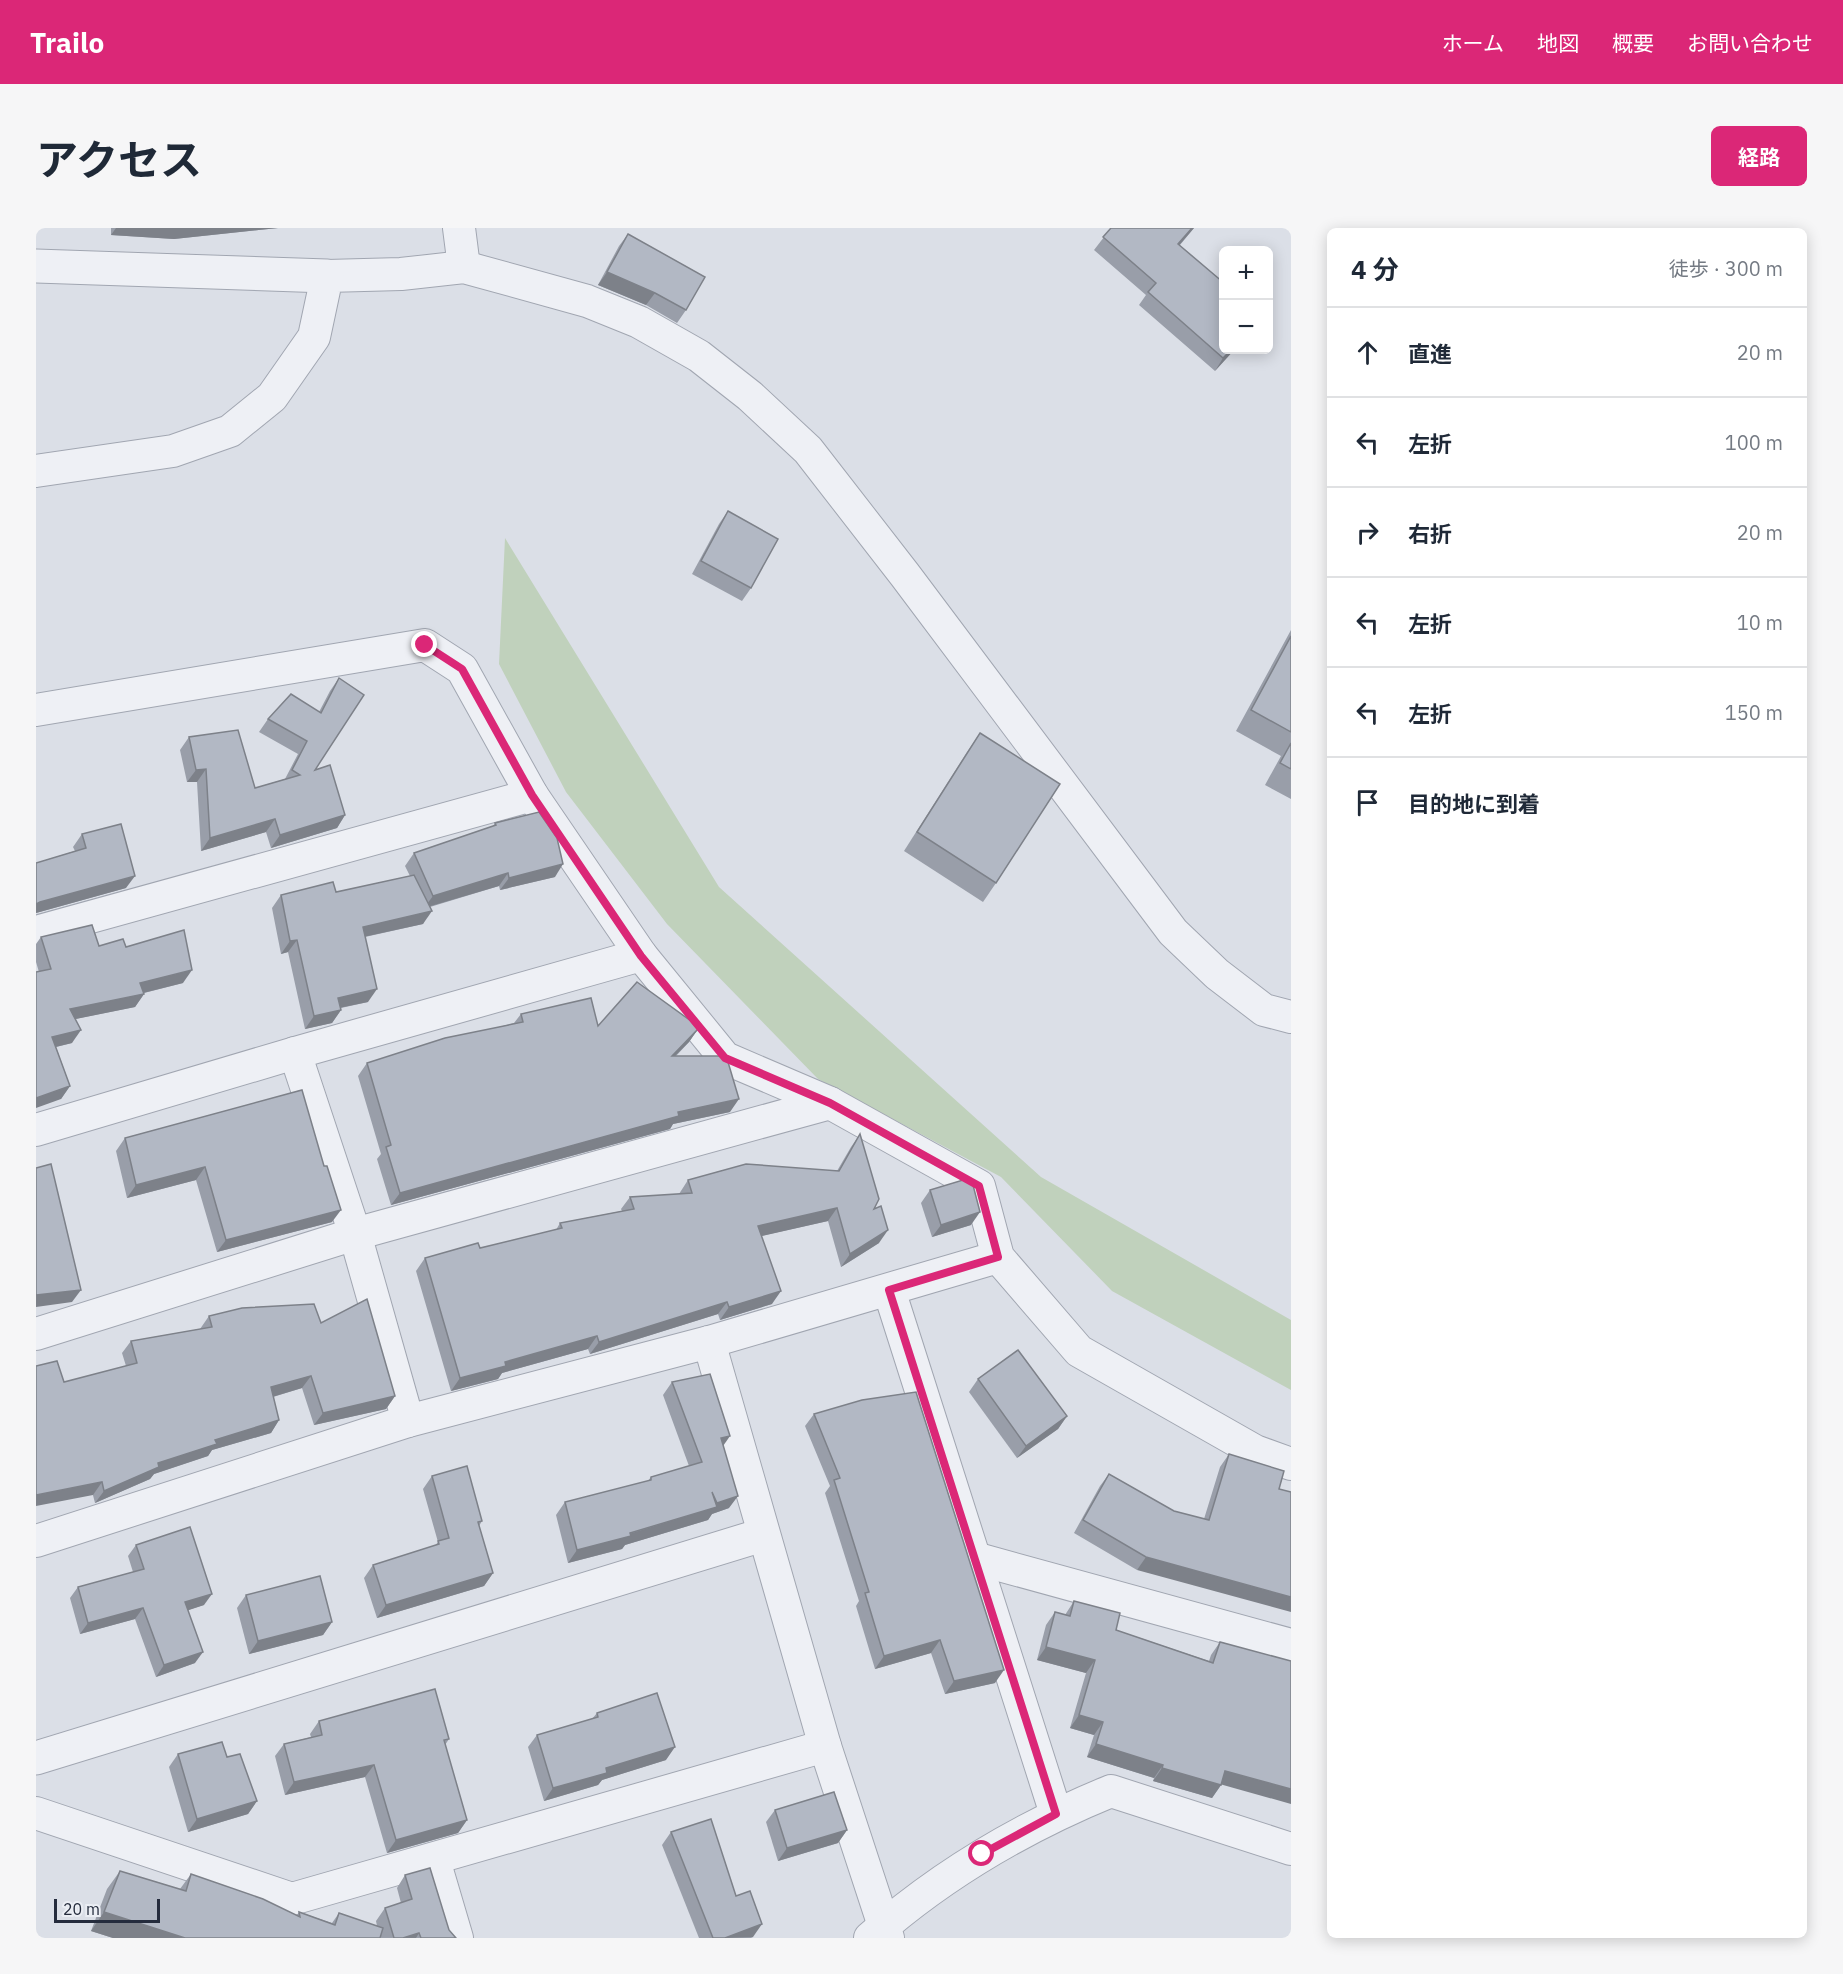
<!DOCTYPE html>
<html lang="ja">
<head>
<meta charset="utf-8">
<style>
  :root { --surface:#fff; --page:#f6f6f7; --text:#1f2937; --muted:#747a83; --line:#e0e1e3; --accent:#db2777 }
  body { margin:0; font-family:"IBM Plex Sans","Noto Sans JP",sans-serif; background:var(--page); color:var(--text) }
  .controls { position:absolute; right:18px; top:18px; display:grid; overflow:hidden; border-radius:9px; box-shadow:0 3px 15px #0003 }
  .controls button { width:54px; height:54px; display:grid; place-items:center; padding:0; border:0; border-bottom:2px solid var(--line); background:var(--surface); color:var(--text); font:30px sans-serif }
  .scale { position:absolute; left:18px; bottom:15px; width:106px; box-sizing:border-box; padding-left:6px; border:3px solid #252c3d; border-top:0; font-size:16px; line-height:21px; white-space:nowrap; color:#252c3d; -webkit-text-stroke:4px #ebeef4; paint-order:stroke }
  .stop { position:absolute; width:18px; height:18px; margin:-14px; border:4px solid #db2777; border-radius:50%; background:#fff }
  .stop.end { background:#db2777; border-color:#fff; box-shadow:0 2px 6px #0008 }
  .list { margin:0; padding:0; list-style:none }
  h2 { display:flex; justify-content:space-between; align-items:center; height:78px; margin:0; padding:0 24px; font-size:26px }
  h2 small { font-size:20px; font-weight:400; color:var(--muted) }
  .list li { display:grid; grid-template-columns:39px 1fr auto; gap:18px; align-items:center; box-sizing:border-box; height:90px; padding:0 24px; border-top:2px solid var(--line) }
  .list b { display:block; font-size:22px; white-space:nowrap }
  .list em { font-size:20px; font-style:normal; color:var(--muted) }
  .icon { flex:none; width:33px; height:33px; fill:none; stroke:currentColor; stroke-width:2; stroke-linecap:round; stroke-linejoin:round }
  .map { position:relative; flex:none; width:1255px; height:1710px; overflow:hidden; border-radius:9px }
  header { display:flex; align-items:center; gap:36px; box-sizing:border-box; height:84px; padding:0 30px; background:var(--accent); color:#fff }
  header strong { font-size:28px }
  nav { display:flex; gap:33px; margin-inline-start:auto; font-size:21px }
  .intro { display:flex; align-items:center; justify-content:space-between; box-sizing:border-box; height:144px; padding:0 36px }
  h1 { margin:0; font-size:42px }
  .button { padding:15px 27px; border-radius:9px; background:var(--accent); color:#fff; font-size:21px; font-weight:700 }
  main { display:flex; gap:36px; padding:0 36px }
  aside { flex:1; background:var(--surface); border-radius:9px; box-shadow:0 3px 15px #0003 }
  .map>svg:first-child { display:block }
</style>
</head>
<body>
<header>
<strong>Trailo</strong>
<nav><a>ホーム</a><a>地図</a><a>概要</a><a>お問い合わせ</a></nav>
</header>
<div class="intro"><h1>アクセス</h1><a class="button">経路</a></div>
<main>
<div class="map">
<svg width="1255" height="1710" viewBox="0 0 1255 1710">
  <rect width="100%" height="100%" fill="#dbdfe7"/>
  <path fill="#c0d1bc" d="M 469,310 L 683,659 L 1005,949 L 1255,1092 L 1255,1162 L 1076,1063 L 965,949 L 782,851 L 631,696 L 530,564 L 463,436 Z"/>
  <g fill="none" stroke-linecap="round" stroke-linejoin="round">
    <g stroke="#a1a6b1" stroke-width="34">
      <g id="minor">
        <path d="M 423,0 L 428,39"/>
        <path d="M 0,243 L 137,223 L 194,203 L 236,169 L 278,109 L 291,48 L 365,46 L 428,39 L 551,73 L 603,94 L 663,128 L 714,168 L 772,222 L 869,347 L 1137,704 L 1181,746 L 1228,782 L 1255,789"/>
        <path d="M 0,482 L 389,417 L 426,441 L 496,567 L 605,727 L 689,830 L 794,875 L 943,958 L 962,1029 L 1043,1123 L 1219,1223 L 1255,1236"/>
        <path d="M 0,704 L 496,567"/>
        <path d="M 259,825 L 319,1006 L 372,1193"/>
        <path d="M 0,902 L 259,825 L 605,727"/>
        <path d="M 853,1062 L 1020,1586"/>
        <path d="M 0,1106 L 319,1006 L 794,875"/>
        <path d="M 673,1114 L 789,1518 L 852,1710"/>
        <path d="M 0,1313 L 372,1193 L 673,1114 L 962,1029"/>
        <path d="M 938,1330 L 1255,1417"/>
        <path d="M 0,1585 L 256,1671 L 789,1518"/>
        <path d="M 398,1632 L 421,1710"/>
        <path d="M 834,1710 C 905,1647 987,1599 1075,1563 L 1255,1621"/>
      </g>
    </g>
    <g stroke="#a1a6b1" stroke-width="35">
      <g id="tertiary">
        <path d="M 0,38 L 291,48"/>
        <path d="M 0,1530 L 726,1307"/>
      </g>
    </g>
    <use href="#minor" stroke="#eef0f5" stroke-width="32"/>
    <use href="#tertiary" stroke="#eef0f5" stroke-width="33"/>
  </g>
  <g fill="#999ea9">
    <path d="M 75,0 L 242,0 L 138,11 L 75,7 Z"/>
    <path d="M 1075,0 L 1158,0 L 1144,17 L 1198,122 L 1179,143 L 1103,77 L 1110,67 L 1058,22 Z"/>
    <path d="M 592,6 L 650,82 L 641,95 L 610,77 L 562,57 L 583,18 Z"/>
    <path d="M 692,283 L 715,360 L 706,373 L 656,346 L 683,296 Z"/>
    <path d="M 1255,402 L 1255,571 L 1229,557 L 1245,528 L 1200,503 Z"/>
    <path d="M 303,450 L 279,542 L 309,587 L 301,600 L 235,620 L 230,604 L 165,623 L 161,554 L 151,554 L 144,522 L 153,509 L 219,560 L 249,551 L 262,526 L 223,504 L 232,491 L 283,484 L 294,463 Z"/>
    <path d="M 944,505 L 960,655 L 947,674 L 868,623 L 931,524 Z"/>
    <path d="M 459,595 L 519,649 L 464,662 L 463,658 L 394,679 L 387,696 L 329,709 L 332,774 L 305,780 L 305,782 L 296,795 L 269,801 L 252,724 L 245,726 L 236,680 L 245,667 L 300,664 L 374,648 L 369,638 L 378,625 L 457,598 Z"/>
    <path d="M 46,606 L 90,660 L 0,685 L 0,635 L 39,623 L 37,619 Z"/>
    <path d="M 5,709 L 63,718 L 90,719 L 147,755 L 108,765 L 108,766 L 99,779 L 39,791 L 36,815 L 20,819 L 34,858 L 25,871 L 3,744 L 0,734 L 0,716 Z"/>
    <path d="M 485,786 L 562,798 L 662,801 L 653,814 L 640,828 L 694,884 L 637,896 L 634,901 L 355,977 L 341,931 L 345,926 L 322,848 L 331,835 L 478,795 Z"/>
    <path d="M 266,862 L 296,994 L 181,1024 L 160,952 L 91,970 L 80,923 L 89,910 Z"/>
    <path d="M 824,906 L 843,1015 L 805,1039 L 792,993 L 725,1008 L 736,1076 L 684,1092 L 682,1086 L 554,1126 L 552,1121 L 466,1145 L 462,1151 L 415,1163 L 380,1043 L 389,1030 L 444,1020 L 520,1002 L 524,995 L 586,983 L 585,981 L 594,969 L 643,966 L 652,952 L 801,943 L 815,919 Z"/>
    <path d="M 894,962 L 935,997 L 896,1009 L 885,975 Z"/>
    <path d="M 173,1088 L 285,1095 L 359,1168 L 350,1181 L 278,1197 L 266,1160 L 237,1169 L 243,1192 L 235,1205 L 176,1222 L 172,1228 L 118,1246 L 114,1251 L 59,1275 L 28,1154 L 90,1138 L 86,1125 L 95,1113 L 164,1101 Z"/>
    <path d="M 942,1151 L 1031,1188 L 1022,1201 L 981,1230 L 933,1164 Z"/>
    <path d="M 636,1154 L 687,1218 L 693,1280 L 676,1286 L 672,1292 L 589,1317 L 586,1321 L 532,1335 L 520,1287 L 529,1274 L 612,1253 L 615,1249 L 653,1238 L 627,1167 Z"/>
    <path d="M 778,1186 L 959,1455 L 909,1466 L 895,1425 L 839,1441 L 820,1378 L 823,1373 L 789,1265 L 794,1258 L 769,1198 Z"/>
    <path d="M 1193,1226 L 1248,1243 L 1101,1342 L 1038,1305 L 1064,1258 L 1073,1246 L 1138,1283 L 1168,1291 L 1184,1239 Z"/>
    <path d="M 396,1248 L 446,1293 L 443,1298 L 457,1345 L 448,1358 L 341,1390 L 328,1350 L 337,1337 L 399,1318 L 402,1314 L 387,1261 Z"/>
    <path d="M 100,1317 L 168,1377 L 152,1382 L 159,1435 L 120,1449 L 99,1391 L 44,1406 L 34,1370 L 42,1359 L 97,1344 L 92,1328 Z"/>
    <path d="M 210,1367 L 296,1394 L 287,1407 L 213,1426 L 201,1380 Z"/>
    <path d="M 1038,1373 L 1080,1402 L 1173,1433 L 1175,1427 L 1184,1414 L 1185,1557 L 1176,1570 L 1117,1553 L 1118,1550 L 1051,1529 L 1058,1507 L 1034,1500 L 1050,1445 L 1001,1432 L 1010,1397 L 1019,1384 L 1029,1387 Z"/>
    <path d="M 561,1485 L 630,1532 L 566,1552 L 562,1557 L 508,1573 L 492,1519 L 501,1507 L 556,1491 Z"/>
    <path d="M 283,1493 L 413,1511 L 409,1517 L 431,1592 L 422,1605 L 351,1625 L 329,1549 L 249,1567 L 239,1528 L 248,1516 L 275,1509 L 274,1506 Z"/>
    <path d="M 142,1526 L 191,1529 L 221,1573 L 212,1586 L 152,1604 L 133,1539 Z"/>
    <path d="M 739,1582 L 811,1602 L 802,1615 L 742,1633 L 730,1594 Z"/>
    <path d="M 635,1604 L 700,1668 L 717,1709 L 715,1710 L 663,1710 L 626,1617 Z"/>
    <path d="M 84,1643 L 144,1661 L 155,1646 L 261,1687 L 263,1684 L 296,1695 L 303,1685 L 341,1698 L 340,1693 L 349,1680 L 365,1675 L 361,1660 L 369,1647 L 413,1702 L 420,1710 L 345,1710 L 344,1708 L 344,1710 L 77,1710 L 55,1703 L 71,1661 Z"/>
  </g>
  <g fill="#7d8189">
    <path d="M 80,0 L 242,0 L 138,11 L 75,7 Z"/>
    <path d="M 1156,0 L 1158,0 L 1133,29 L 1142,16 Z"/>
    <path d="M 571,44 L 619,65 L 610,77 L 562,57 Z"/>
    <path d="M 1195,122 L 1198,122 L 1179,143 L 1187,130 Z"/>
    <path d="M 170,541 L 161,554 L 151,554 L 160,542 Z"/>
    <path d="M 309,587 L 301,600 L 235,620 L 244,607 Z"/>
    <path d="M 239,591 L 230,604 L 165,623 L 174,610 Z"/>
    <path d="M 527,636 L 519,649 L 464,662 L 473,650 Z"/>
    <path d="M 472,645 L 463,658 L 388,680 L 397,668 Z"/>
    <path d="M 99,648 L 90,660 L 0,685 L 0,676 L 4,674 Z"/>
    <path d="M 396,683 L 387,696 L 318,711 L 327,699 Z"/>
    <path d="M 261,712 L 252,724 L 245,726 L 254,713 Z"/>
    <path d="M 156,742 L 147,755 L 95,768 L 104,755 Z"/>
    <path d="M 341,761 L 332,774 L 293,782 L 302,770 Z"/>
    <path d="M 108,766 L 99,779 L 25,794 L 34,781 Z"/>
    <path d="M 305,782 L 296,795 L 269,801 L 278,788 Z"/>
    <path d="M 662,801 L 653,814 L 627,840 L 636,828 Z"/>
    <path d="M 45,802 L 36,815 L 7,822 L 16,809 Z"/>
    <path d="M 34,858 L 25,871 L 0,880 L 0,870 Z"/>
    <path d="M 703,871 L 694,884 L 637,896 L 634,901 L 355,977 L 364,965 L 642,884 Z"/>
    <path d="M 169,939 L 160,952 L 91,970 L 100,957 Z"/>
    <path d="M 801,980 L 792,993 L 713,1011 L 722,998 Z"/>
    <path d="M 305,982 L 296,994 L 181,1024 L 190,1012 Z"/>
    <path d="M 944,984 L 935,997 L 896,1009 L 905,997 Z"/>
    <path d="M 852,1002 L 843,1015 L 805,1039 L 814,1026 Z"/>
    <path d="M 45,1062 L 36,1074 L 0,1079 L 0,1067 Z"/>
    <path d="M 745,1063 L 736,1076 L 684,1092 L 693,1079 Z"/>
    <path d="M 691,1074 L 682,1086 L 554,1126 L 563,1114 Z"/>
    <path d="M 561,1108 L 552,1121 L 466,1145 L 462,1151 L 415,1163 L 424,1150 L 469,1134 Z"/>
    <path d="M 275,1148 L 266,1160 L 226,1172 L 235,1159 Z"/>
    <path d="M 359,1168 L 350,1181 L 278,1197 L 287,1185 Z"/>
    <path d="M 1031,1188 L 1022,1201 L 981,1230 L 990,1218 Z"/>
    <path d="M 243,1192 L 235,1205 L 176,1222 L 172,1228 L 118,1246 L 114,1251 L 59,1275 L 68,1263 L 122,1235 L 179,1212 Z"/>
    <path d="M 694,1208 L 685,1221 L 685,1210 Z"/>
    <path d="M 66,1254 L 57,1267 L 0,1278 L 0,1267 Z"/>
    <path d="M 702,1268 L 693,1280 L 676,1286 L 672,1292 L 589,1317 L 586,1321 L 532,1335 L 541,1322 L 677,1280 L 681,1275 Z"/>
    <path d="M 1110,1329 L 1255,1369 L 1255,1384 L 1101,1342 Z"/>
    <path d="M 457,1345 L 448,1358 L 341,1390 L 350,1377 Z"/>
    <path d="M 176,1366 L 168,1377 L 141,1386 L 149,1374 Z"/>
    <path d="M 107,1380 L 99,1391 L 44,1406 L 52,1395 Z"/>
    <path d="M 296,1394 L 287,1407 L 213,1426 L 222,1413 Z"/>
    <path d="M 904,1412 L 895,1425 L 839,1441 L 848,1428 Z"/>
    <path d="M 1010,1419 L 1059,1432 L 1050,1445 L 1001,1432 Z"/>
    <path d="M 167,1424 L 159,1435 L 120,1449 L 128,1437 Z"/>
    <path d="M 968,1442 L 959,1455 L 909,1466 L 918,1453 Z"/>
    <path d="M 1043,1487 L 1067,1494 L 1058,1507 L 1034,1500 Z"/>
    <path d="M 1060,1516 L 1127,1537 L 1118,1550 L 1051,1529 Z"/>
    <path d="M 639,1519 L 630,1532 L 566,1552 L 562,1557 L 508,1573 L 517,1560 L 570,1540 Z"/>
    <path d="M 338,1537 L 329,1549 L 249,1567 L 258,1554 Z"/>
    <path d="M 1126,1540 L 1185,1557 L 1176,1570 L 1117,1553 Z"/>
    <path d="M 1189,1543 L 1255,1561 L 1255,1576 L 1180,1555 Z"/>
    <path d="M 221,1573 L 212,1586 L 152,1604 L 161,1591 Z"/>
    <path d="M 431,1592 L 422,1605 L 351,1625 L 360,1612 Z"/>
    <path d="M 811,1602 L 802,1615 L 742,1633 L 751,1620 Z"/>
    <path d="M 68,1684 L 149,1710 L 77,1710 L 55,1703 Z"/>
    <path d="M 726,1696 L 717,1709 L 689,1710 Z"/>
    <path d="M 383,1705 L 380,1710 L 367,1710 Z"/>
  </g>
  <g fill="#b2b8c4" stroke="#7d8189" stroke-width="1.5">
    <path d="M 1075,0 L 1156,0 L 1142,16 L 1188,55 L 1188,122 L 1195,122 L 1187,130 L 1112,64 L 1120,55 L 1067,9 Z"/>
    <path d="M 592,6 L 669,49 L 650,82 L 619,65 L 571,44 Z"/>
    <path d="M 692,283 L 742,311 L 715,360 L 665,333 Z"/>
    <path d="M 1255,408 L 1255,504 L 1215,482 Z"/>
    <path d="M 303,450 L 328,467 L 279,542 L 294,537 L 309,587 L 244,607 L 239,591 L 174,610 L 170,541 L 160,542 L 153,509 L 202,502 L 219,560 L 264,547 L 256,542 L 271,513 L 232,491 L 255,466 L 285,485 Z"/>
    <path d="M 944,505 L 1024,556 L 960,655 L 881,604 Z"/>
    <path d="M 1255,515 L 1255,541 L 1244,535 Z"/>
    <path d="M 503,584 L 521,610 L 527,636 L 473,650 L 472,645 L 397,668 L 378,625 L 460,597 L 459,595 Z"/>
    <path d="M 85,596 L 99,648 L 4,674 L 0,676 L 0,635 L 50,620 L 46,606 Z"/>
    <path d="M 378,647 L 396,683 L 327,699 L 341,761 L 302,770 L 305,782 L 278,788 L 261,712 L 254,713 L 245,667 L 297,654 L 300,664 Z"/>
    <path d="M 56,697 L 63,718 L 87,711 L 90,719 L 148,702 L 156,742 L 104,755 L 108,766 L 34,781 L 45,802 L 16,809 L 34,858 L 0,870 L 0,744 L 15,741 L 5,709 Z"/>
    <path d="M 601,754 L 655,793 L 662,801 L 636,828 L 683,828 L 692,834 L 703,871 L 642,884 L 643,888 L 364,965 L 350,919 L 355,917 L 331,835 L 409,810 L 487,794 L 485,786 L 555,770 L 562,798 Z"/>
    <path d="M 266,862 L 288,938 L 291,938 L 305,982 L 190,1012 L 169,939 L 100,957 L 89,910 Z"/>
    <path d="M 824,906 L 843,971 L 838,981 L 845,978 L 852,1002 L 814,1026 L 801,980 L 722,998 L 745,1063 L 693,1079 L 691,1074 L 563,1114 L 561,1108 L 469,1134 L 470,1138 L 424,1150 L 389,1030 L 442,1015 L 444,1020 L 526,1000 L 524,995 L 598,981 L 594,969 L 656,965 L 652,952 L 710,936 L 803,943 Z"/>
    <path d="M 15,936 L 45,1062 L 0,1067 L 0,940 Z"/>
    <path d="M 927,952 L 937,957 L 944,984 L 905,997 L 894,962 Z"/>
    <path d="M 331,1071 L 359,1168 L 287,1185 L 275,1148 L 235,1159 L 243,1192 L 179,1212 L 181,1216 L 122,1235 L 123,1239 L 68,1263 L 66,1254 L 0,1267 L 0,1138 L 21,1133 L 28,1154 L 101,1135 L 95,1113 L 176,1099 L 173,1088 L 206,1080 L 278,1076 L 285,1095 Z"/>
    <path d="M 982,1122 L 1031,1188 L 990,1218 L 942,1151 Z"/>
    <path d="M 674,1146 L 694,1208 L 685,1210 L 702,1268 L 681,1275 L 676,1264 L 681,1279 L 594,1305 L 595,1308 L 541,1322 L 529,1274 L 615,1252 L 615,1249 L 666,1234 L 636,1154 Z"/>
    <path d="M 880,1164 L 968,1442 L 918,1453 L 904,1412 L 848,1428 L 829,1365 L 833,1364 L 798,1252 L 804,1250 L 778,1186 L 826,1172 Z"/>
    <path d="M 1193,1226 L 1248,1243 L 1243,1261 L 1255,1264 L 1255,1369 L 1110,1329 L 1047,1292 L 1073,1246 L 1138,1283 L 1173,1292 Z"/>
    <path d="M 431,1238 L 446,1293 L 442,1294 L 457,1345 L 350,1377 L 337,1337 L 403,1316 L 402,1313 L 413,1310 L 396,1248 Z"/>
    <path d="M 154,1299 L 176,1366 L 149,1374 L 167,1424 L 128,1437 L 107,1380 L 52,1395 L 42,1359 L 108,1341 L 100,1317 Z"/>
    <path d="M 284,1348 L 296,1394 L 222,1413 L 210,1367 Z"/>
    <path d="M 1038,1373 L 1084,1385 L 1080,1402 L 1177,1435 L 1184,1414 L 1255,1433 L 1255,1561 L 1189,1543 L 1185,1557 L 1126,1540 L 1127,1537 L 1060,1516 L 1067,1494 L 1043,1487 L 1059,1432 L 1010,1419 L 1019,1384 L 1034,1388 Z"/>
    <path d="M 399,1461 L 413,1511 L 408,1512 L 431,1592 L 360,1612 L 338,1537 L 258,1554 L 248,1516 L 286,1507 L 283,1493 Z"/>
    <path d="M 621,1465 L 639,1519 L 570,1540 L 571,1545 L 517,1560 L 501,1507 L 562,1489 L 561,1485 Z"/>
    <path d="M 186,1514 L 191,1529 L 204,1526 L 221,1573 L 161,1591 L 142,1526 Z"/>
    <path d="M 798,1564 L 811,1602 L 751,1620 L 739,1582 Z"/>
    <path d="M 675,1591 L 700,1668 L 714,1663 L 726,1696 L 689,1710 L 677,1710 L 635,1604 Z"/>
    <path d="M 394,1640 L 413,1702 L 420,1710 L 385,1710 L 383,1705 L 367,1710 L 358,1710 L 349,1680 L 376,1671 L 369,1647 Z"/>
    <path d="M 84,1643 L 150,1663 L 155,1646 L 227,1671 L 264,1689 L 263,1684 L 299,1697 L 303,1685 L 347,1700 L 344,1710 L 149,1710 L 68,1684 Z"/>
  </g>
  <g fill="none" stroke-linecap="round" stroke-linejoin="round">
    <path stroke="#db2777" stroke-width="8" d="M 389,417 L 426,441 L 496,567 L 605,728 L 689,830 L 794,875 L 943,958 L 962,1029 L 853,1062 L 1020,1586 L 946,1626"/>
  </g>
</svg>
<div class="controls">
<button>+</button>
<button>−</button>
</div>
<div class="scale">20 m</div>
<div class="stop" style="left:946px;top:1626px"></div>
<div class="stop end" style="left:389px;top:417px"></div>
</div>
<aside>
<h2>4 分<small>徒歩 · 300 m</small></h2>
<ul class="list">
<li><svg class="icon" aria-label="ahead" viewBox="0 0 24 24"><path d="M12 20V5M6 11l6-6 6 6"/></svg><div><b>直進</b></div><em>20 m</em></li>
<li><svg class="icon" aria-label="left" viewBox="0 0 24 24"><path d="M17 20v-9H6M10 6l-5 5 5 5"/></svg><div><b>左折</b></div><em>100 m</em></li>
<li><svg class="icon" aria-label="right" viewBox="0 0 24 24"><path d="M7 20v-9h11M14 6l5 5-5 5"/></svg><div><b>右折</b></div><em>20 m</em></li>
<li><svg class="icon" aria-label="left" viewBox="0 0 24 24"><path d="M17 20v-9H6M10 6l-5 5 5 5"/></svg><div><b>左折</b></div><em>10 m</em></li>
<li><svg class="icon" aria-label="left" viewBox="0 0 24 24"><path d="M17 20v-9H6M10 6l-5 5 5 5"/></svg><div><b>左折</b></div><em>150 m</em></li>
<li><svg class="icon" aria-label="arrive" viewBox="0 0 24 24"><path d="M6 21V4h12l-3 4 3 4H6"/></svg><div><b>目的地に到着</b></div></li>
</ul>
</aside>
</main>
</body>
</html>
